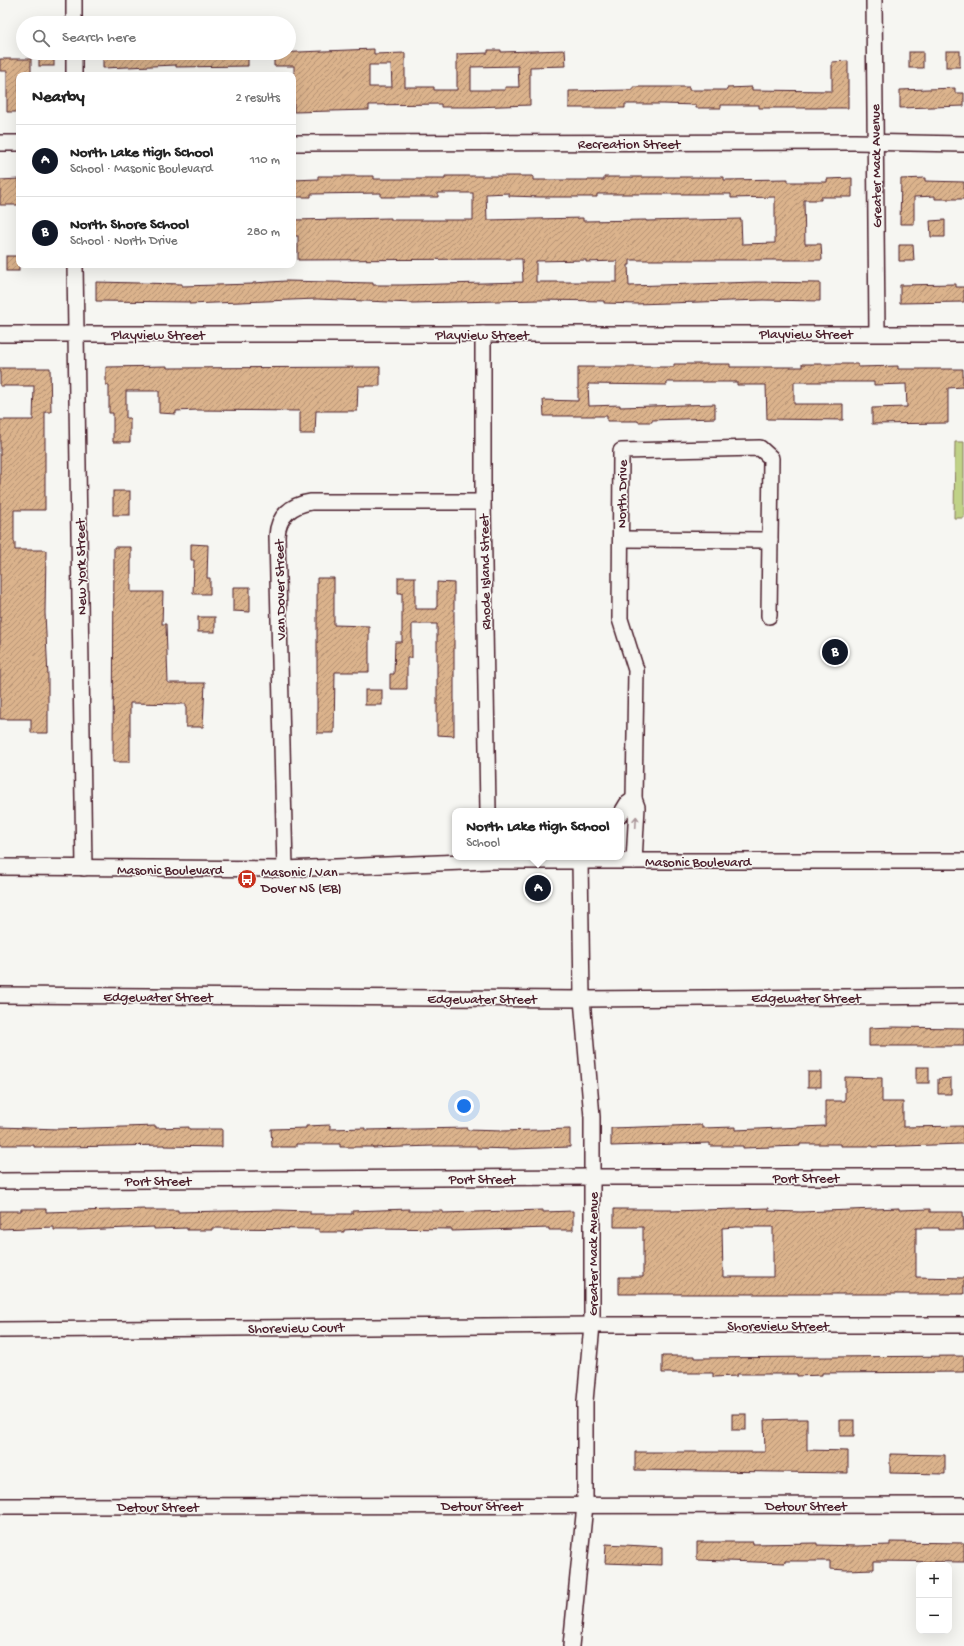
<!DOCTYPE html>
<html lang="en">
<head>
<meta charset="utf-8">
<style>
  :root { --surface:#fff; --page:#f2f2f2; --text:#222; --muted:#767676; --line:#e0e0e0; --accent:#111827 }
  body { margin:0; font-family:"Gochi Hand",sans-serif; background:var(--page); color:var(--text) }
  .controls { position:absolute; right:12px; bottom:12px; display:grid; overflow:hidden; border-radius:8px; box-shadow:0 4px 16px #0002 }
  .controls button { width:36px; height:36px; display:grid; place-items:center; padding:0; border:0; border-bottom:1px solid var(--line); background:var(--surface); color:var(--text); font:20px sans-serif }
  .you { position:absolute; left:464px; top:1106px; width:14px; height:14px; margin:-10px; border:3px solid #fff; border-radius:50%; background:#1a73e8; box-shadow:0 0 0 6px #1a73e833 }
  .badge { display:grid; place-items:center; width:26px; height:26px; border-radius:50%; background:var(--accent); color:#fff; font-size:13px; font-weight:700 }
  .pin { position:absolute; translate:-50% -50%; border:2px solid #fff; box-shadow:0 1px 4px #0006 }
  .popup { position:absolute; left:452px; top:808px; width:172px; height:52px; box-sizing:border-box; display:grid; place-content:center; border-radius:8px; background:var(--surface); filter:drop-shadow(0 1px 3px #0005); font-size:13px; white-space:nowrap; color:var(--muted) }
  .popup b { font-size:15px; color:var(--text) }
  .popup::after { content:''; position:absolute; left:50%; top:100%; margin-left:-8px; border:8px solid transparent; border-top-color:var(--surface) }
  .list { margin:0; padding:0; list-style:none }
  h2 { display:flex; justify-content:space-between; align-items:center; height:52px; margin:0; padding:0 16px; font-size:17px }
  h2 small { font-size:13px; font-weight:400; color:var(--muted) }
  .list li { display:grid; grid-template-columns:26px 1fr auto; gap:12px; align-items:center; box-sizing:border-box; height:72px; padding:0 16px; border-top:1px solid var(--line) }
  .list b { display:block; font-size:15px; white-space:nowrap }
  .list p { margin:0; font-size:13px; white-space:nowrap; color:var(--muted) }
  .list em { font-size:13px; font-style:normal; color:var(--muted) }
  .icon { flex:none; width:22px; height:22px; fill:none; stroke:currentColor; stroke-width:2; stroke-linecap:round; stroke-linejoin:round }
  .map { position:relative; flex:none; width:964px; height:1646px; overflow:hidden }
  .search { position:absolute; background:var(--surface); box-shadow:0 4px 16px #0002; left:16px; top:16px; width:280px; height:44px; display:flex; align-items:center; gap:10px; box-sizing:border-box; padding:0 14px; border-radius:22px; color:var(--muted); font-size:15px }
  .panel { position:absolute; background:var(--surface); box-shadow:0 4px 16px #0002; left:16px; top:72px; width:280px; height:196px; border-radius:8px }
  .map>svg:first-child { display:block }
</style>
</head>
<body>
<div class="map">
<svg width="964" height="1646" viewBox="0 0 964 1646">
  <defs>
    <pattern id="building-hatch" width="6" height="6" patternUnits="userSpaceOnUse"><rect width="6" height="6" fill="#dbb38c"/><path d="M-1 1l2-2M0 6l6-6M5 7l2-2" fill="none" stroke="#b49173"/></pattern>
  </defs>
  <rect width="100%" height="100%" fill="#f6f6f2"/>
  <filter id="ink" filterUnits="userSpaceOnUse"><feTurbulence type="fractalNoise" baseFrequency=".025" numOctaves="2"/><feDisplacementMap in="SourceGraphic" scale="8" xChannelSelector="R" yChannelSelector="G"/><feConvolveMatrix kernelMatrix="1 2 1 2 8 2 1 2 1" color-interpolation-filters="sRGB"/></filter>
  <g filter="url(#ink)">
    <path fill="#c0d287" stroke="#857859" d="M 955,442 L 964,442 L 964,518 L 954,518 Z"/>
    <g fill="url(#building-hatch)" stroke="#4a1f2b" fill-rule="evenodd">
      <path d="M 374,49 L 374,54 L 405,53 L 405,87 L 434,87 L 434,90 L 457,90 L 457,54 L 488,53 L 488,50 L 501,50 L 501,52 L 565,50 L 566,66 L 530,67 L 530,105 L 474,107 L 441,107 L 441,104 L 369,105 L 369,110 L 294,112 L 294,66 L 274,66 L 274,53 ZM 369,65 L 391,65 L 392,87 L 369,87 ZM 518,66 L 519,87 L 505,87 L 505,90 L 471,90 L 471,67 Z"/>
      <rect x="946" y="51" width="14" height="16"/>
      <rect x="909" y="52" width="14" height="16"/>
      <rect x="39" y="53" width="15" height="13"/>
      <path d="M 103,53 L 248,53 L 248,66 L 176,67 L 176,65 L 103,68 Z"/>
      <path d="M 0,59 L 31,59 L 31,74 L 19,75 L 19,112 L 7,112 L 7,71 L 0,71 Z"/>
      <path d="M 848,61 L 848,108 L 759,108 L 759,105 L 721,105 L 721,108 L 696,108 L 696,105 L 664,104 L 625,104 L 625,108 L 569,108 L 569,91 L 633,90 L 633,87 L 689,87 L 689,90 L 727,90 L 727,88 L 752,87 L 752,90 L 832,91 L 832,62 Z"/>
      <path d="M 955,88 L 955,93 L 964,93 L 964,106 L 900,108 L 900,90 Z"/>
      <path d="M 318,176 L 374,176 L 374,179 L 445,179 L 445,176 L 533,176 L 533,180 L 604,180 L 604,177 L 724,177 L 724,180 L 788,179 L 788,182 L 827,182 L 827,179 L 852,178 L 852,197 L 821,197 L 821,200 L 804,200 L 805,244 L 821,244 L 822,260 L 630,260 L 630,265 L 628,265 L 629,286 L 756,282 L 820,283 L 820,301 L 763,300 L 636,304 L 604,303 L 604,301 L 539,300 L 413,303 L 317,299 L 189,304 L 189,302 L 96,301 L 96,282 L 182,284 L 182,286 L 253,284 L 253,283 L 286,281 L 373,283 L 373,285 L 404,285 L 523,282 L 522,259 L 298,260 L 298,236 L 293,236 L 293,220 L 391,218 L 391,220 L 473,220 L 473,193 L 438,193 L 438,197 L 381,197 L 381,193 L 311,194 L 311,197 L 293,197 L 293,180 L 318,179 ZM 509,193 L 509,196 L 540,197 L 597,197 L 597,194 L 731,194 L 731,198 L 775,197 L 775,243 L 742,244 L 741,219 L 646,221 L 646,220 L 583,221 L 583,218 L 487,220 L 486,194 ZM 586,260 L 586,262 L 617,261 L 617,282 L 536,282 L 536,261 Z"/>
      <path d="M 925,178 L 925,181 L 964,182 L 964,199 L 935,199 L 935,196 L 914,197 L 914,224 L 900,224 L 901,179 Z"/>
      <path d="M 19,179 L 19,205 L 0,205 L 0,180 Z"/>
      <path d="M 945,220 L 945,237 L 931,237 L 930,221 Z"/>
      <path d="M 899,245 L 913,245 L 914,261 L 899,261 Z"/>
      <rect x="6" y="256" width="13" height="15"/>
      <path d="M 956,284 L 956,287 L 964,287 L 964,302 L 900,303 L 900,285 Z"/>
      <path d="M 674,364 L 730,364 L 730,367 L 802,367 L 802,364 L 858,364 L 858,367 L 898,366 L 898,369 L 963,369 L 963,387 L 948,388 L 948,423 L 872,424 L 872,408 L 907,407 L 906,384 L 874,385 L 874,382 L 794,382 L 794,404 L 843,404 L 843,420 L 767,419 L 766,385 L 737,385 L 737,382 L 667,382 L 667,385 L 588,384 L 589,406 L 620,405 L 620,407 L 715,404 L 715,418 L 652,420 L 652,422 L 638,422 L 638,421 L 607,421 L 607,416 L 544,416 L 543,400 L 578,401 L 578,367 L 674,367 Z"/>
      <path d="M 167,366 L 167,368 L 380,367 L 380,386 L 358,386 L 357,411 L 316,411 L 315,434 L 300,434 L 300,411 L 197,410 L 176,411 L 176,414 L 159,413 L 159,391 L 126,391 L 126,418 L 130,418 L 130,442 L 113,442 L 113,413 L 109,413 L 109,385 L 106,385 L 106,367 Z"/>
      <path d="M 0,368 L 50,368 L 51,412 L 45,412 L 45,510 L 14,510 L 14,542 L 15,542 L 15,550 L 46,550 L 45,613 L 48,677 L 48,733 L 31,733 L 31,719 L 0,719 L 0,420 L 33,420 L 34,386 L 0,386 Z"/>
      <rect x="113" y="491" width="17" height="24"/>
      <path d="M 191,544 L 208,545 L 207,578 L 210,578 L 210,594 L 193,594 L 194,560 L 191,560 Z"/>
      <path d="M 114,547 L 131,547 L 131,592 L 163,592 L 162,624 L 166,624 L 168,683 L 205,683 L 203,727 L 186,727 L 186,704 L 130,703 L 130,762 L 113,762 Z"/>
      <path d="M 398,577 L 415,577 L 415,609 L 437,609 L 437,582 L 454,583 L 454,736 L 437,735 L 437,624 L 412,624 L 412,658 L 407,658 L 407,689 L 390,689 L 390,674 L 394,674 L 395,642 L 402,642 L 402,593 L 398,593 Z"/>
      <path d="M 317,578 L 334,578 L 334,625 L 369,626 L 369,672 L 335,672 L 334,733 L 317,733 Z"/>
      <path d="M 233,587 L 250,587 L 250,612 L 233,611 Z"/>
      <rect x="198" y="617" width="17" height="15"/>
      <rect x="365" y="690" width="17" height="15"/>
      <path d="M 893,1027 L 964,1028 L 964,1046 L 869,1046 L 869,1028 Z"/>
      <rect x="916" y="1067" width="13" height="16"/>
      <rect x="808" y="1072" width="13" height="15"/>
      <path d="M 845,1077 L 882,1078 L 882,1102 L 903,1102 L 903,1127 L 963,1126 L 963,1144 L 873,1147 L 873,1146 L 841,1146 L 841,1144 L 800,1144 L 800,1146 L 743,1148 L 743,1146 L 710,1146 L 710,1143 L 611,1146 L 611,1128 L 702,1125 L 702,1128 L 735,1127 L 735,1130 L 825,1126 L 825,1101 L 845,1101 Z"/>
      <path d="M 951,1078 L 951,1094 L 938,1094 L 938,1079 Z"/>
      <path d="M 330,1125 L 330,1129 L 365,1128 L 365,1130 L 467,1128 L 467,1130 L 502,1131 L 570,1129 L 570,1147 L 513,1149 L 477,1148 L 477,1146 L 433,1146 L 373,1148 L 373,1147 L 340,1147 L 340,1144 L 296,1144 L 296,1147 L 272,1147 L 271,1129 L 306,1128 L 306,1126 Z"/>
      <path d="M 156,1126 L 156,1128 L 189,1127 L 189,1129 L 222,1129 L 222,1147 L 164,1146 L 164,1145 L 66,1147 L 34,1147 L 34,1145 L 0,1145 L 0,1127 L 58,1129 Z"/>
      <path d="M 769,1208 L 769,1211 L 801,1212 L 899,1208 L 899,1210 L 930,1209 L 930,1212 L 963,1212 L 964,1230 L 939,1230 L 939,1228 L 916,1228 L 916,1277 L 964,1278 L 964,1294 L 619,1294 L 619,1277 L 643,1277 L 643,1227 L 614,1227 L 614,1209 L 671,1209 L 671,1211 ZM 736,1227 L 773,1227 L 773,1277 L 723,1277 L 722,1228 Z"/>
      <path d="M 21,1209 L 46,1209 L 46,1212 L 145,1209 L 145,1210 L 178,1210 L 178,1212 L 278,1210 L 310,1211 L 310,1214 L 352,1214 L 352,1211 L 409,1209 L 409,1211 L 443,1211 L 443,1213 L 543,1210 L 543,1212 L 573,1211 L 573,1230 L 549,1230 L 549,1228 L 452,1231 L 452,1229 L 377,1228 L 344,1230 L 344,1232 L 319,1232 L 319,1229 L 212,1228 L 212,1230 L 187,1230 L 187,1228 L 154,1229 L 154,1227 L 79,1230 L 54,1230 L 54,1227 L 0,1229 L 0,1211 L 21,1211 Z"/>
      <path d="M 662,1356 L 695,1356 L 695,1358 L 964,1356 L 964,1372 L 822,1373 L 822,1375 L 797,1376 L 797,1374 L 737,1374 L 737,1376 L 713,1377 L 713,1373 L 662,1373 Z"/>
      <rect x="732" y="1414" width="14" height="16"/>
      <path d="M 794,1419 L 807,1419 L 807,1450 L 848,1451 L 848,1473 L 635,1470 L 635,1452 L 765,1452 L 764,1420 Z"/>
      <rect x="840" y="1420" width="14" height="16"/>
      <path d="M 890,1454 L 945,1455 L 945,1474 L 890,1473 Z"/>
      <path d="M 697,1542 L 753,1542 L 753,1544 L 817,1543 L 817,1545 L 857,1546 L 890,1545 L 890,1542 L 964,1543 L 964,1562 L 874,1561 L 874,1569 L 846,1570 L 830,1569 L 830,1561 L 785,1561 L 785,1563 L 697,1560 Z"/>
      <path d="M 606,1544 L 662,1547 L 662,1565 L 605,1563 Z"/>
    </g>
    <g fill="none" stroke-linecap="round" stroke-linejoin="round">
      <g stroke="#4a1f2b" stroke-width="18">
        <g id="minor">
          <path d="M 74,0 L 74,23"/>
          <path d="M 874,0 L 877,333"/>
          <path d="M 74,53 L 74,75"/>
          <path d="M 0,143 L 19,143"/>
          <path d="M 293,143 L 855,142 L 964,144"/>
          <path d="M 75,265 L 84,868"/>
          <path d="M 0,334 L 964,334"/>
          <path d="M 483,334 L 483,502 L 488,811"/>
          <path d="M 621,539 L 770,540"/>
          <path d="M 634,799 L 636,670 L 620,619 L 621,451 L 760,448 L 771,458 L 769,616"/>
          <path d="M 621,814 L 627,804 L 634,799 L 637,807 L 634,861"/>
          <path d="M 0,867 L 285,869 L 489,861 L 964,861"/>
          <path d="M 285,869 L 277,536 C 278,516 291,505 311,502 L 483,502"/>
          <path d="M 0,995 L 582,999 L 964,996"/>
          <path d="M 0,1181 L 593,1177 L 964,1177"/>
          <path d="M 0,1330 L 592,1325 L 964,1325"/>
          <path d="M 0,1506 L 964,1505"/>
          <path d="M 571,1646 L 585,1505 L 585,1401 L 592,1325 L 592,1117 L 582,999 L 580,861"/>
        </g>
      </g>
      <use href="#minor" stroke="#f6f6f2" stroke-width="15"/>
    </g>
    <defs><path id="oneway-shaft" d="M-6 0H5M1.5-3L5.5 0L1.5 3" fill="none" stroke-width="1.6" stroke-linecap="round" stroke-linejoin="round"/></defs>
    <use stroke="#a99598" href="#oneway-shaft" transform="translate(636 822) rotate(-87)"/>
  </g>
  <defs>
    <g id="bus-disc" transform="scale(1)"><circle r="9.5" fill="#c8321e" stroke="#f6f6f2"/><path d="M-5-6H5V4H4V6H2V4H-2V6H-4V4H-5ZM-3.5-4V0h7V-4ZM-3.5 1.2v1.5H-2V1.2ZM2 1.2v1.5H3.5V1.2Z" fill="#fff"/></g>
  </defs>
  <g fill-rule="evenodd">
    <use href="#bus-disc" x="247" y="879"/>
  </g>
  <g text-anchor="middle" stroke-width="3" stroke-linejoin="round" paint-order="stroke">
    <g font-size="14" fill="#4a1f2b" stroke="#f6f6f2">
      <text x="629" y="148">Recreation Street</text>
      <text transform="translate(875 166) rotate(-91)" y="5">Greater Mack Avenue</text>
      <text x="806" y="338">Playview Street</text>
      <text x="158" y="339">Playview Street</text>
      <text x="482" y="339">Playview Street</text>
      <text transform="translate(621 494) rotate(-89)" y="5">North Drive</text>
      <text transform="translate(80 567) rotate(-91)" y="5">New York Street</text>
      <text transform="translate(484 572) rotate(-91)" y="5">Rhode Island Street</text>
      <text transform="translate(279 590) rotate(-91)" y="5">Van Dover Street</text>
      <text x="698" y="866">Masonic Boulevard</text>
      <text x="170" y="874">Masonic Boulevard</text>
      <text x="158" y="1001">Edgewater Street</text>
      <text x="806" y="1002">Edgewater Street</text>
      <text x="482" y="1003">Edgewater Street</text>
      <text x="806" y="1182">Port Street</text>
      <text x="482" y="1183">Port Street</text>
      <text x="158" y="1185">Port Street</text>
      <text transform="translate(592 1254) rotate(-90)" y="5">Greater Mack Avenue</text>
      <text x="778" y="1330">Shoreview Street</text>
      <text transform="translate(296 1327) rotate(-1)" y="5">Shoreview Court</text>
      <text x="482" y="1510">Detour Street</text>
      <text x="806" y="1510">Detour Street</text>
      <text x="158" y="1511">Detour Street</text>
    </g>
    <g font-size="14" fill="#4a1f2b" stroke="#f6f6f2" text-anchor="start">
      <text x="261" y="876">Masonic / Van<tspan x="261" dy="16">Dover NS (EB)</tspan></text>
    </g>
  </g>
</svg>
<div class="controls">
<button>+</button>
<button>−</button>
</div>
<div class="you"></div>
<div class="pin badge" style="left:538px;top:888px">A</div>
<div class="popup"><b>North Lake High School</b>School</div>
<div class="pin badge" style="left:835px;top:652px">B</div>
<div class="search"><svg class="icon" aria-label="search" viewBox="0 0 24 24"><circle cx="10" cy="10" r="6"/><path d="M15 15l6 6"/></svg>Search here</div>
<section class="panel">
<h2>Nearby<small>2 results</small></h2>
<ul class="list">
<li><span class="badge">A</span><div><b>North Lake High School</b><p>School · Masonic Boulevard</p></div><em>110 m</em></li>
<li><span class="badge">B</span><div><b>North Shore School</b><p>School · North Drive</p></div><em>280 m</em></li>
</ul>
</section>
</div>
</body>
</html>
